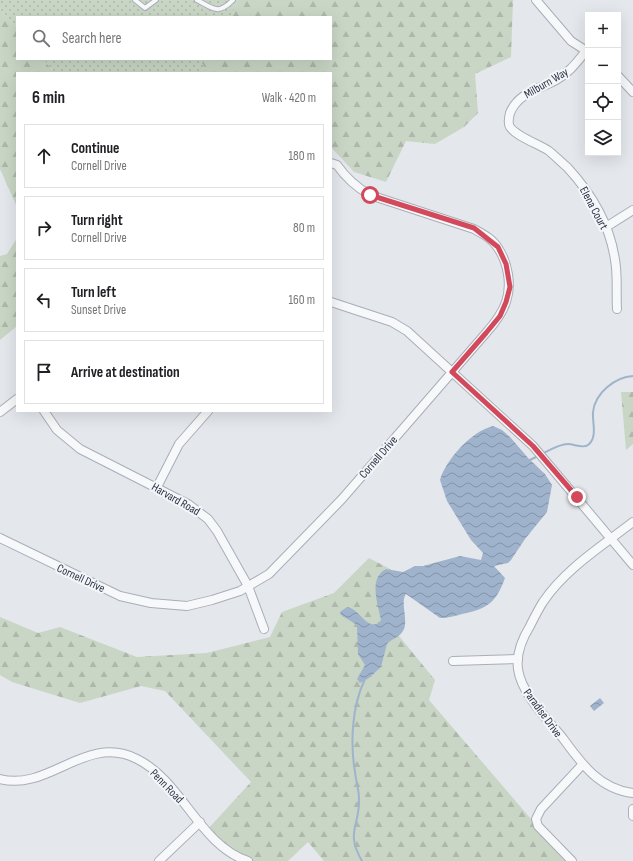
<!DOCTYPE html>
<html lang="en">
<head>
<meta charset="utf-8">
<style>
  :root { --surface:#fff; --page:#f2f2f2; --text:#202124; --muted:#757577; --line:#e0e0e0 }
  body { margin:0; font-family:"Sofia Sans Condensed",sans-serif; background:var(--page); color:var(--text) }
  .controls { position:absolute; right:12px; top:12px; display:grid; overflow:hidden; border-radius:0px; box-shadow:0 4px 16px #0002 }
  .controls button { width:36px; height:36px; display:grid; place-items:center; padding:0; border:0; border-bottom:1px solid var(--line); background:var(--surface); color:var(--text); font:20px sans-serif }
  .stop { position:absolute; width:12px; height:12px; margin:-9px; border:3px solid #d1495b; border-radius:50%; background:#fff }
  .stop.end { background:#d1495b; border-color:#fff; box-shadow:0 1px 4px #0008 }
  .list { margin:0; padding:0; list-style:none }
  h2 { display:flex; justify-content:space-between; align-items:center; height:52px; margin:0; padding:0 16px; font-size:17px }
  h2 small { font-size:13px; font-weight:400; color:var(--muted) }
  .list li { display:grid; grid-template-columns:26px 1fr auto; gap:12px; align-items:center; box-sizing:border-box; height:64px; margin:0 8px 8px; padding:0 8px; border:1px solid var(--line); border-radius:0px }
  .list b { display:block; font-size:15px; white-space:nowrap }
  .list p { margin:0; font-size:13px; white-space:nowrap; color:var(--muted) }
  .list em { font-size:13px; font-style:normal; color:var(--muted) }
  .icon { flex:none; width:22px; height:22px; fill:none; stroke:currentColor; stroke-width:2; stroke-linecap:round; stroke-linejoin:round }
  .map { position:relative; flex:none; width:633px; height:861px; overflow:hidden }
  .search { position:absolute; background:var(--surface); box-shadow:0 4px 16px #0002; left:16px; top:16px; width:316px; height:44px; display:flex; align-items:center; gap:10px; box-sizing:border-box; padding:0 14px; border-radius:0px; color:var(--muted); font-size:15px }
  .panel { position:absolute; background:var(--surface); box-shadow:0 4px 16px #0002; left:16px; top:72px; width:316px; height:340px; border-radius:0px }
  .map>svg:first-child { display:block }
</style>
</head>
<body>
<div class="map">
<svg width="633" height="861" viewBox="0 0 633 861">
  <defs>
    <pattern id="forest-firs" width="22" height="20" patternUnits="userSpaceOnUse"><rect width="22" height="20" fill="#c9d6c5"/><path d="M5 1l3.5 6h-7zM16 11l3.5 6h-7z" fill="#adb8ab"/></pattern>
    <pattern id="park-dots" width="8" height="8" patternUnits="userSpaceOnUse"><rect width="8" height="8" fill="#c9d6c5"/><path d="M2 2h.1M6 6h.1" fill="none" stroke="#adb8ab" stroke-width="1.8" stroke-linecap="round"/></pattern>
    <pattern id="water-waves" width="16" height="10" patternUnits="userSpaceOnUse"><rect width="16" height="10" fill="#9fb4cc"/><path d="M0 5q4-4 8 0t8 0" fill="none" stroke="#8293a7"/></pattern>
  </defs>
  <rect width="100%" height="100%" fill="#e4e7ec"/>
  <g fill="url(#forest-firs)">
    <path d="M 238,0 L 513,0 L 511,57 L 475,74 L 478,113 L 464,127 L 435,144 L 406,141 L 386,182 L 354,172 L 331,147 L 331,73 L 207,73 L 200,59 L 331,59 L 331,17 L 231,17 Z"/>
    <path d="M 0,9 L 17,28 L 17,59 L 43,59 L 55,73 L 17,73 L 17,207 L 0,169 Z"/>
    <path d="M 17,238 L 17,326 L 0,340 L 0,256 L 7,254 Z"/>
    <path d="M 621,392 L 633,392 L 633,444 L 626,450 Z"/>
    <path d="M 369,558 L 392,570 L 399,636 L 435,680 L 429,700 L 567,861 L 324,861 L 308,842 L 288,861 L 248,861 L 207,830 L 251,782 L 165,691 L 141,686 L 80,703 L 12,682 L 0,675 L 0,617 L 38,633 L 60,627 L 137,657 L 207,653 L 270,637 L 282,612 L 334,593 Z"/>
  </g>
  <g fill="url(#park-dots)">
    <path d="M 0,0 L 238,0 L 231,17 L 17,17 L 17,28 L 0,9 Z"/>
    <path d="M 43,59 L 200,59 L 207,73 L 55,73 Z"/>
  </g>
  <g fill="url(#water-waves)">
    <path d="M 493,426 L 502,430 L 510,437 L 529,459 L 545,474 L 552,485 L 547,512 L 525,539 L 511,560 L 508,563 L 494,566 L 505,578 C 496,603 487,609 462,614 C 455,616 448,618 440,618 L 406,594 C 400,602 408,618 404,629 C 400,638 392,638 387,644 L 381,667 L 369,678 L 360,683 L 357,679 L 365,665 L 358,654 L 357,625 L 341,615 L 340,612 L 347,607 C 359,608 366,630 379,623 L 381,620 C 378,605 368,578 386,569 L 403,572 L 415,566 L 423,566 L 460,556 L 481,560 L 483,553 L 471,540 L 447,501 L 440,480 C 446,459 472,431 493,426 Z"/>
    <path d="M 600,698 L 604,703 L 594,711 L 590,706 Z"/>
  </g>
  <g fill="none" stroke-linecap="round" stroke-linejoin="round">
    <g stroke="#9fb4cc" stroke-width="2">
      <path d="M 542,454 C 550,450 559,444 568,444 C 574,444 583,449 588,445 C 598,437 592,422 593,412 C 595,393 615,377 633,376"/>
      <path d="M 528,461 L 538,456"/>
      <path d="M 362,861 C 345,832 360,826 359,799 C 359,790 356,781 355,772 C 350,742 352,706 365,679"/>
    </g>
    <g stroke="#a9aeb7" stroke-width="6">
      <g id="lane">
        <path d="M 135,0 L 145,8 L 156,0"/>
        <path d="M 197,0 C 214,9 218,15 233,0"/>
      </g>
    </g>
    <g stroke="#a9aeb7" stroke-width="10">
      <g id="street">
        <path d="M 536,0 L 571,41 L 588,52"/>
        <path d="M 586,51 C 577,62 569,73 556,80 C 539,89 518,93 510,113 C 509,117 508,124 510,127 C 517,137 539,144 549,151 C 555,156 561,162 567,167 C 591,193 610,225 615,260 C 618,276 616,293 617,309"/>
        <path d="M 618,76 L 633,92"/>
        <path d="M 606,227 L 633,210"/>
        <path d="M 331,302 L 392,322 L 407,331 L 533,446 L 633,565"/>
        <path d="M 44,411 L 57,430 L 80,449 L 188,504 L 208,519 L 217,531 L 248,586 L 264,629"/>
        <path d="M 0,412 L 17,399"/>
        <path d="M 157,487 L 179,444 L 208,411"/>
        <path d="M 633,522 C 602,546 565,569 543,602 C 538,610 534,618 530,626 C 522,639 516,654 518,669 C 521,693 547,719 562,737 C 581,763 599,789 633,793"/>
        <path d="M 0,538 L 120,596 L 151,603 L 187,606 L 212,600 L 240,591 L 269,574 L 342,499 L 486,333 C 494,324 502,314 506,302 C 512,285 508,263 498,248 C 493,239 483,234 474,229 L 370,195 C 356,187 346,178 337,165 L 331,163"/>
        <path d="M 453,661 L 518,659"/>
        <path d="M 0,779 C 49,792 86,733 137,759 C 182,781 200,846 248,861"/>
        <path d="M 633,809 L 633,816"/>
        <path d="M 159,861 L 200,822"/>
        <path d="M 572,861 L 538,826 L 536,819 L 541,809 L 582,765"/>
      </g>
    </g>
    <use href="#lane" stroke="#f7f8fa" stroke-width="4"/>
    <use href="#street" stroke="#f7f8fa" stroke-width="8"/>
  </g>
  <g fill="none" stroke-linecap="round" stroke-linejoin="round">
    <path stroke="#d1495b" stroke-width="5" d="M 370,195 L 474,228 L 498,247 L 506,264 L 510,287 L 506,302 L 500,316 L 486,333 L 452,372 L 533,446 L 577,497"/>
  </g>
  <g text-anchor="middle" stroke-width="4" stroke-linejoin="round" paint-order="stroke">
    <g font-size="12" fill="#2b3445" stroke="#f4f6f9">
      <text transform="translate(546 83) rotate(-30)" y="4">Milburn Way</text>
      <text transform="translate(594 208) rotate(62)" y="4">Elena Court</text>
      <text transform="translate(378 457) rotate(-49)" y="4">Cornell Drive</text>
      <text transform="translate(176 499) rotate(30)" y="4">Harvard Road</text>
      <text transform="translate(81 578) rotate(25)" y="4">Cornell Drive</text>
      <text transform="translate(543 713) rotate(54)" y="4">Paradise Drive</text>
      <text transform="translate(167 786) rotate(46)" y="4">Penn Road</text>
    </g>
  </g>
</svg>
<div class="controls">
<button>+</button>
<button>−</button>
<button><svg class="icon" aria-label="locate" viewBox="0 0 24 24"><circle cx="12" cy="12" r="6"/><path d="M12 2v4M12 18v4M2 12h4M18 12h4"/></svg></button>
<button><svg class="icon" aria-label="layers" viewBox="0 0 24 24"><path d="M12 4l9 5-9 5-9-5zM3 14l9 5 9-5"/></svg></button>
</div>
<div class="stop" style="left:370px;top:195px"></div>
<div class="stop end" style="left:577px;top:497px"></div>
<div class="search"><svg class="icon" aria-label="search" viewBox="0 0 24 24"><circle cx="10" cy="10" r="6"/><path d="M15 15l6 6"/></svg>Search here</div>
<section class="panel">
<h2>6 min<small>Walk · 420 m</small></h2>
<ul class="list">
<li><svg class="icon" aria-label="ahead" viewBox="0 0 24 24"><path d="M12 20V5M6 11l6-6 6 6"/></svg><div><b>Continue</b><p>Cornell Drive</p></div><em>180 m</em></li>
<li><svg class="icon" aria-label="right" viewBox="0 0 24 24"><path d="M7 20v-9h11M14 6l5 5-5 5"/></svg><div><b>Turn right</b><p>Cornell Drive</p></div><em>80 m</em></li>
<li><svg class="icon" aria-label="left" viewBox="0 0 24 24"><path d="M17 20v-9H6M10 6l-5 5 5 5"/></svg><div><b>Turn left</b><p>Sunset Drive</p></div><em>160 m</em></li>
<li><svg class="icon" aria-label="arrive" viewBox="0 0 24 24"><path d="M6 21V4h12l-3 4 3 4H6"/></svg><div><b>Arrive at destination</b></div></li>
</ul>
</section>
</div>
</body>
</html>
